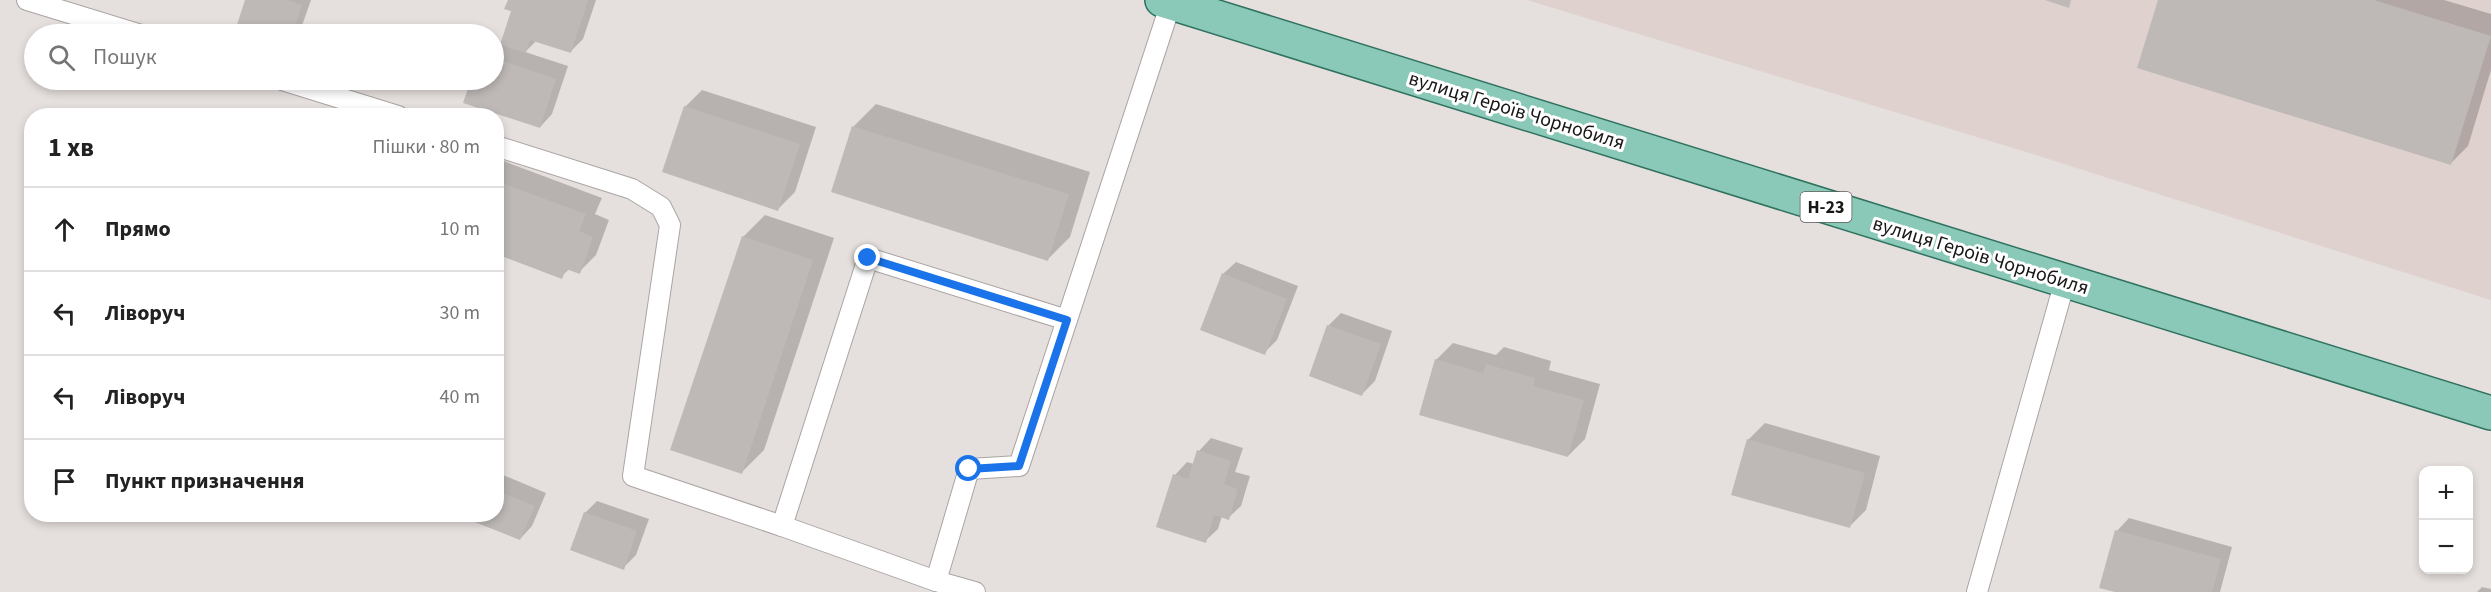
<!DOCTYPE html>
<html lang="uk">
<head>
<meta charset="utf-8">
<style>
  :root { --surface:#fff; --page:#f6f6f6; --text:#222; --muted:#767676; --line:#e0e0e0 }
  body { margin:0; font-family:"Source Sans 3",sans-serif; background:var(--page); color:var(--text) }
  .controls { position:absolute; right:18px; bottom:18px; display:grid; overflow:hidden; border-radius:12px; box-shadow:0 3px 9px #0003 }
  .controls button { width:54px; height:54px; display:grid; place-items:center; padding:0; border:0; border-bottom:2px solid var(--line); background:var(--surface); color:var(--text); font:30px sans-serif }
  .stop { position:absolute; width:18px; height:18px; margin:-14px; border:4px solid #1a73e8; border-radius:50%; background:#fff }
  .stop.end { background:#1a73e8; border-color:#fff; box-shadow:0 2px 6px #0008 }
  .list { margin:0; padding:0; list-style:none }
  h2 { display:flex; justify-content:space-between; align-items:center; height:78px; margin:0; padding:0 24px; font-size:26px }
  h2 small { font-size:20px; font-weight:400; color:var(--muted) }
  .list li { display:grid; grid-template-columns:39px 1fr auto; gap:18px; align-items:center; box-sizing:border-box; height:84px; padding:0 24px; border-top:2px solid var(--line) }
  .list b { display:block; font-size:22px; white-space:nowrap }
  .list em { font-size:20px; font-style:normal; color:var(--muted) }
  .icon { flex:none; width:33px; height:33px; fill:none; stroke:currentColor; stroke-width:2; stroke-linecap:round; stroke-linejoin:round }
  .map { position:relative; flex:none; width:2491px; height:592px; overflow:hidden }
  .search { position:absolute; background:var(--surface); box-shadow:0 3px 9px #0003; left:24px; top:24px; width:480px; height:66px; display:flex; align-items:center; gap:15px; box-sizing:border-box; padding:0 21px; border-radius:33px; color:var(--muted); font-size:22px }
  .panel { position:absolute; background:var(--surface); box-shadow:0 3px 9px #0003; left:24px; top:108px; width:480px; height:414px; border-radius:24px }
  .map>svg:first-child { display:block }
</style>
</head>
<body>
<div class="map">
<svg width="2491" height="592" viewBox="0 0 2491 592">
  <rect width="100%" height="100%" fill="#e5dfdd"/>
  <path fill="#dfd1cd" d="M 1527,0 L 2491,0 L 2491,300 L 2023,151 Z"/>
  <g fill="#0003">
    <path d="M 247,0 L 311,0 L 299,34 L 236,34 Z"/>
    <path d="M 509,0 L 596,0 L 583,39 L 571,51 L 537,40 L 525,52 L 568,66 L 552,114 L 540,127 L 465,102 L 473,80 L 494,80 L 494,42 L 502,44 L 513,10 Z"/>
    <path d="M 2159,0 L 2444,0 L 2491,14 L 2491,70 L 2468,146 L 2451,163 Z"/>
    <path d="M 702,90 L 816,127 L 795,192 L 778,209 L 685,107 Z"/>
    <path d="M 876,104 L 1090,172 L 1070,237 L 1048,259 L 833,191 L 854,126 Z"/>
    <path d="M 501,160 L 602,198 L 595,214 L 609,220 L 596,255 L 579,272 L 569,269 L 561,277 L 496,253 L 496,164 Z"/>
    <path d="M 765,215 L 834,238 L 764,450 L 742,472 L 743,237 Z"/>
    <path d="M 1236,262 L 1298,286 L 1277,340 L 1264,353 L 1223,274 Z"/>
    <path d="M 1341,313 L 1392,331 L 1375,381 L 1362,394 L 1328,326 Z"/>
    <path d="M 1453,343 L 1496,355 L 1504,347 L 1551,361 L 1549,370 L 1600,384 L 1585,439 L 1568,456 L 1436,360 Z"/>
    <path d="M 1765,423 L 1880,456 L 1866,510 L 1849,527 L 1748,440 Z"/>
    <path d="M 1211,438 L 1243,448 L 1235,472 L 1250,476 L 1241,506 L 1228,518 L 1222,516 L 1218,529 L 1205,541 L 1175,475 L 1187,462 L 1194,464 L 1199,451 Z"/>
    <path d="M 496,472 L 546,493 L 532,526 L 520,539 L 461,514 L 496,514 Z"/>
    <path d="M 597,501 L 649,519 L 636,555 L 623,568 L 585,513 Z"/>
    <path d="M 2129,518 L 2232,547 L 2220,592 L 2120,592 L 2117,531 Z"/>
    <path d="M 2482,587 L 2491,589 L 2491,592 L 2477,592 Z"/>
  </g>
  <g fill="#beb9b7">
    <path d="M 245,0 L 287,0 L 302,5 L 292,34 L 234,34 Z"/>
    <path d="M 508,0 L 588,0 L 571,53 L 530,40 L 526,53 L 500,45 L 511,11 L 504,9 Z"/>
    <path d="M 2045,0 L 2071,0 L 2069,8 Z"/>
    <path d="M 2158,0 L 2374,0 L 2491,36 L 2451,165 L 2137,68 Z"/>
    <path d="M 494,58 L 556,79 L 540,128 L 463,103 L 471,80 L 494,80 Z"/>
    <path d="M 684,106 L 800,144 L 778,211 L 662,172 Z"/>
    <path d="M 852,126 L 1069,194 L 1048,261 L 831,192 Z"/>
    <path d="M 496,181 L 586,214 L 579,231 L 593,237 L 580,274 L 566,269 L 562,279 L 496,254 Z"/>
    <path d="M 742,236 L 813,260 L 742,474 L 670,450 Z"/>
    <path d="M 1222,273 L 1287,299 L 1265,355 L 1200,330 Z"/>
    <path d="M 1327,325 L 1381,344 L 1362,396 L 1309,376 Z"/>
    <path d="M 1435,359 L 1483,373 L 1486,364 L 1535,378 L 1533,386 L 1584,400 L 1568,457 L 1419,415 Z"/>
    <path d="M 1747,439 L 1865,473 L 1850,528 L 1731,495 Z"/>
    <path d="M 1197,450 L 1231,461 L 1224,484 L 1238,489 L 1229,520 L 1214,515 L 1206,543 L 1156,527 L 1173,474 L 1188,479 Z"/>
    <path d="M 496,490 L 535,506 L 520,540 L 457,515 L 496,514 Z"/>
    <path d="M 584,512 L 637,531 L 624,570 L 570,550 Z"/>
    <path d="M 2115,530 L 2221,559 L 2212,592 L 2115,592 L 2099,588 Z"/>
  </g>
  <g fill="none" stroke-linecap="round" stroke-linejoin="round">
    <g stroke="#aaa4a3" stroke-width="22">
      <g id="service">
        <path d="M 27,0 L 138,34"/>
        <path d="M 282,80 L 398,116"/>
        <path d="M 496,146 L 632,189 L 661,207 L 670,225 L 633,476 L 782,526"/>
        <path d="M 1067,320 L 868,258 L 782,526 L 936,581 L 969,469 L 1019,466 L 1171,3"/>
        <path d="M 936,581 L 975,592"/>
        <path d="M 1977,592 L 2065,281"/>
      </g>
    </g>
    <g stroke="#2f725f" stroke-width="36">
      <path id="primary" d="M 1162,0 L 2491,413"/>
    </g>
    <use href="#service" stroke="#fff" stroke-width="20"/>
    <use href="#primary" stroke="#8ac8b7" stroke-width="33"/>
  </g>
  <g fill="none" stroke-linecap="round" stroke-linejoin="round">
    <path stroke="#1a73e8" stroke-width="8" d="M 868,258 L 1067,320 L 1019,466 L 969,469"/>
  </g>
  <g text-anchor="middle" stroke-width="6" stroke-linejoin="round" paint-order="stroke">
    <rect fill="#fff" stroke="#5d5d5c" stroke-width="1.5" x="1800.5" y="192" width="51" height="30" rx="4.5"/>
    <g font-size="18" font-weight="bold" fill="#181716">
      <text x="1826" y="213">Н-23</text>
    </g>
    <g font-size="20" fill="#181716" stroke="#fff">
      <text transform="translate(1517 110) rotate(17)" y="7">вулиця Героїв Чорнобиля</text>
      <text transform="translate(1981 255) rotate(17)" y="7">вулиця Героїв Чорнобиля</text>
    </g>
  </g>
</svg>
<div class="controls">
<button>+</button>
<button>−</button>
</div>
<div class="stop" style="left:969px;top:469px"></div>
<div class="stop end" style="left:868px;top:258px"></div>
<div class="search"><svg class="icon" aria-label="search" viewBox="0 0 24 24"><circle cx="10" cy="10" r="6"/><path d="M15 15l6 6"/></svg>Пошук</div>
<section class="panel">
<h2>1 хв<small>Пішки · 80 m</small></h2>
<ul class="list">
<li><svg class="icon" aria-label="ahead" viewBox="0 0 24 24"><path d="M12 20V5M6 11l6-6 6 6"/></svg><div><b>Прямо</b></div><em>10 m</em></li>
<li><svg class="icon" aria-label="left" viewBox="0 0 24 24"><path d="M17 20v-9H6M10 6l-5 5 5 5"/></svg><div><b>Ліворуч</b></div><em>30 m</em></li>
<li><svg class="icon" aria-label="left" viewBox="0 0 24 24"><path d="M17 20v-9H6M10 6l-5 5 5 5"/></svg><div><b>Ліворуч</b></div><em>40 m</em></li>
<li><svg class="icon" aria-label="arrive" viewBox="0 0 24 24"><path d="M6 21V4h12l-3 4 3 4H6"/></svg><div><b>Пункт призначення</b></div></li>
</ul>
</section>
</div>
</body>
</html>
